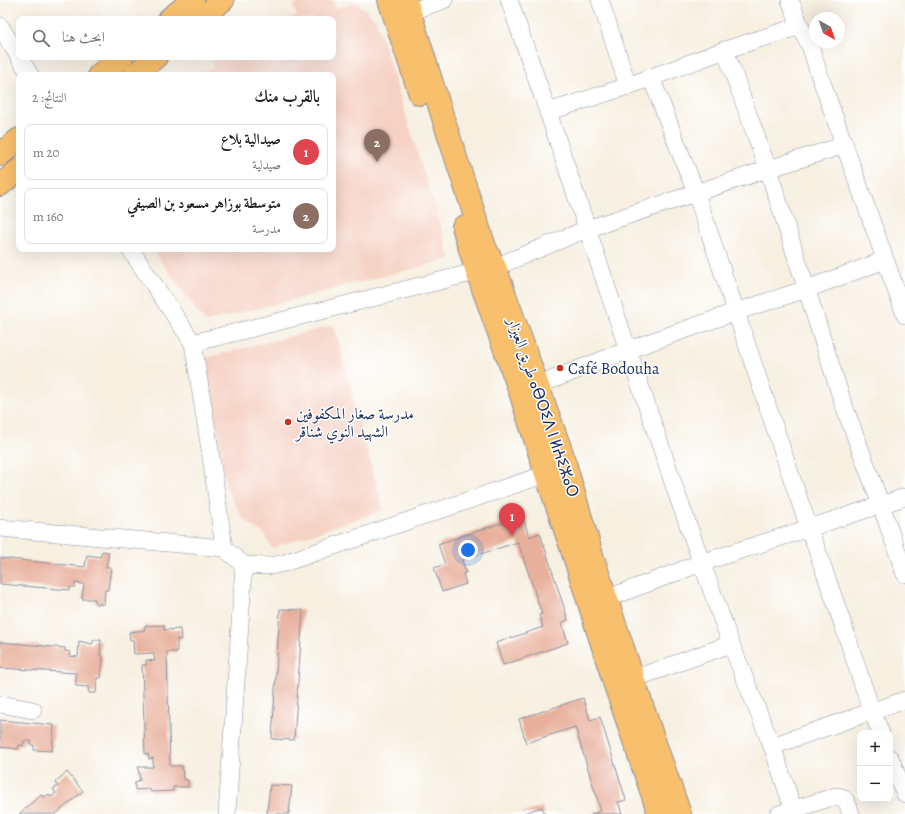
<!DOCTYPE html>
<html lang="ar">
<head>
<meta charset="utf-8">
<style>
  :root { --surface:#fff; --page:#f2f2f2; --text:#202124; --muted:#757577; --line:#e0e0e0; --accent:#c8321e }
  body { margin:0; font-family:Alegreya,Amiri,"Noto Sans Tifinagh",serif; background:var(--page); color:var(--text); direction:rtl }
  .controls { position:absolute; right:12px; bottom:12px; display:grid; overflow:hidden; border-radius:8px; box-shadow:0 4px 16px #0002 }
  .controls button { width:36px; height:36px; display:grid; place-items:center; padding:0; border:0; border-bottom:1px solid var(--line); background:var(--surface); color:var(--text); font:20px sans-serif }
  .compass { position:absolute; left:809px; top:12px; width:36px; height:36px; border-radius:50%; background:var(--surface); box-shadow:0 4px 16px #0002; rotate:140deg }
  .you { position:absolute; left:468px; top:550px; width:14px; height:14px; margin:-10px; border:3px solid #fff; border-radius:50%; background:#1a73e8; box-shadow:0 0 0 6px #1a73e833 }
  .badge { display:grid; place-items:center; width:26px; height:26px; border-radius:50%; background:var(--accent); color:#fff; font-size:13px; font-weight:700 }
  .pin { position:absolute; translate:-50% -33px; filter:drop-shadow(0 1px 2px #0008) }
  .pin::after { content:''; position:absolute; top:21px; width:14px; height:12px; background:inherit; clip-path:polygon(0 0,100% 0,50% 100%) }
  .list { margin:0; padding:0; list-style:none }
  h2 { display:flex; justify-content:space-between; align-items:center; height:52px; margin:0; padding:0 16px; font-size:17px }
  h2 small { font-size:13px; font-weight:400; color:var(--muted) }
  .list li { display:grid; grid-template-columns:26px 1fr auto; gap:12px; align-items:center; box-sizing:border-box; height:56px; margin:0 8px 8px; padding:0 8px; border:1px solid var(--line); border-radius:8px }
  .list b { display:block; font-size:15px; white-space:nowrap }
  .list p { margin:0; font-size:13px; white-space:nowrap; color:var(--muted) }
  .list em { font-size:13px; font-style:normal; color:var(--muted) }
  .icon { flex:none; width:22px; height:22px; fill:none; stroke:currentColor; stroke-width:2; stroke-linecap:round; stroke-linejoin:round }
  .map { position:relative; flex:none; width:905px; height:814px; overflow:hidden; direction:ltr }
  .search { position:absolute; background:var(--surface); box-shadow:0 4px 16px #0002; left:16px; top:16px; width:320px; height:44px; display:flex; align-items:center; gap:10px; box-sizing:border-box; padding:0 14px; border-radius:8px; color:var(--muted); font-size:15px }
  .panel { position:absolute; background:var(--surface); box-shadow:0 4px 16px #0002; left:16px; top:72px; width:320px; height:180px; border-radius:8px; direction:rtl }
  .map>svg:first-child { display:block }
</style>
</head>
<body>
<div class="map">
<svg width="905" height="814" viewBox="0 0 905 814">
  <rect width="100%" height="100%" fill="#fff"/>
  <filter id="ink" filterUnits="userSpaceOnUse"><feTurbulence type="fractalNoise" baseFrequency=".025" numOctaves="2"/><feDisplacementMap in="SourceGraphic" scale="8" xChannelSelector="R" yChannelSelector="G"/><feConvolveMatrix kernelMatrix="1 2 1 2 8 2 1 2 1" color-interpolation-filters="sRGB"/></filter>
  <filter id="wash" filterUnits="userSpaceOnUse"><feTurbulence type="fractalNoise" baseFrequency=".012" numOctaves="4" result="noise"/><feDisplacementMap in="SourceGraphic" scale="16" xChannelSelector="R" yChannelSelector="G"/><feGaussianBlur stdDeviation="0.9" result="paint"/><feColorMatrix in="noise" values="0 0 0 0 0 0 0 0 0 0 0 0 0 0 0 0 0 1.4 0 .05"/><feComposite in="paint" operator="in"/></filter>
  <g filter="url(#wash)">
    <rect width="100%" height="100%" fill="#f7f0e1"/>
    <g fill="#f6d2c5">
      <path d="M 306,0 L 332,0 L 336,8 L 358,3 L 376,20 L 451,259 L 205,322 L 152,249 L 333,249 L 333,75 L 189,75 L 212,69 L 213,59 L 214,57 L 333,57 L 333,19 L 289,19 L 297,16 L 293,5 Z"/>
      <path d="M 334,325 L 383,510 L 272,548 L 264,534 L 243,519 L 226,487 L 205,358 Z"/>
    </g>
    <g id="blocks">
      <g fill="#e8b09b">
        <path d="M 523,516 L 529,537 L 540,533 L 568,620 L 562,623 L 568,643 L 503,665 L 496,643 L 543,627 L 539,615 L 542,614 L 518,542 L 462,560 L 466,573 L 463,573 L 466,584 L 442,592 L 434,568 L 445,564 L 438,544 Z"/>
        <path d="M 102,551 L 109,552 L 106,567 L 111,567 L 108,590 L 105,590 L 104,604 L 96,604 L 95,599 L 82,599 L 84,584 L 75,583 L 75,587 L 70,587 L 70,590 L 0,584 L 0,558 L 85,567 L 87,555 L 100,557 Z"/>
        <path d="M 280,609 L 303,610 L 294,740 L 272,739 Z"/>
        <path d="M 164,625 L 164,630 L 180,629 L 181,640 L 177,639 L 177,652 L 167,652 L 170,766 L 182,766 L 183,779 L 188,780 L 188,787 L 173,787 L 173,791 L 151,792 L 150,789 L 135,790 L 135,782 L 140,780 L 138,767 L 153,767 L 153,758 L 149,759 L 148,754 L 145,754 L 142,665 L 146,665 L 146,660 L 155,661 L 153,653 L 134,654 L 133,640 L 130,640 L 129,632 L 145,630 L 144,626 Z"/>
        <path d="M 94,640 L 101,640 L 100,655 L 103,656 L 101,678 L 97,678 L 96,693 L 89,693 L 88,687 L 76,686 L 76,673 L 0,668 L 0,642 L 65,648 L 65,651 L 70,652 L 69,656 L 78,657 L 79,641 L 92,644 Z"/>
        <path d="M 583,698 L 590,720 L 600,717 L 626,800 L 618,802 L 622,814 L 591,814 L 601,811 L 575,727 L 526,743 L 519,719 Z"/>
        <path d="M 0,720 L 54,725 L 52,751 L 34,750 L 34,745 L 31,745 L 31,741 L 24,741 L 23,746 L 19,745 L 18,749 L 0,747 Z"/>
        <path d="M 67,772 L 83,791 L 56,814 L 19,814 L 41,795 L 45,797 L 49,794 L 51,797 L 56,793 L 53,789 L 58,786 L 55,782 Z"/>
        <path d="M 270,785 L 292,786 L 289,814 L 267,814 Z"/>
        <path d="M 542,807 L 545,814 L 521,814 Z"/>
      </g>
    </g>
  </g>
  <g filter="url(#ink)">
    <use href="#blocks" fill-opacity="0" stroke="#8990a0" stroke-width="1"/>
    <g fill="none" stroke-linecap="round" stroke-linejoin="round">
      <g stroke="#8990a0" stroke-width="18">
        <g id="minor">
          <path d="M 509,0 L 548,112 L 628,350 L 678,497 L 731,644 L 772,746 L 795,814"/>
          <path d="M 600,0 L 628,86"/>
          <path d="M 790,0 L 800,26 L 811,48 L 818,71 L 905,315"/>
          <path d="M 410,12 L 444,0"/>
          <path d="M 0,26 L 30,75"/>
          <path d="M 725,50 L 768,169 L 843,403 L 881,505 L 905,574"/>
          <path d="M 651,77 L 696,193 L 793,482 L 837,607 L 872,712 L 881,733"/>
          <path d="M 548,112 L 628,86 L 725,50 L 800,26"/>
          <path d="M 130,249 L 193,343 L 210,450 L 224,548"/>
          <path d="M 193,343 L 495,267 L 587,229 L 768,169 L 845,145"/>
          <path d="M 526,390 L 628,350 L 735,312 L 807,289 L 885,260"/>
          <path d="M 0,528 L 224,548 L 244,565 L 271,566 L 284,563 L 546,474"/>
          <path d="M 595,603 L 701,563 L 905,497"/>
          <path d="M 633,679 L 731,644"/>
          <path d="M 0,704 L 33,710"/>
          <path d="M 772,746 L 905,700"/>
          <path d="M 890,758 L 905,794"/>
          <path d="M 227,814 L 244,565"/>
          <path d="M 779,814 L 836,796 C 847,796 848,806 851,814"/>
        </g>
      </g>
      <g stroke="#8990a0" stroke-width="24">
        <g id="major">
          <path d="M 389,0 L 420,94"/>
          <path d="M 406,0 L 444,121 L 485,247 L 495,267 L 562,453 L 592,555 L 649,726 L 680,814"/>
          <path d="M 169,19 L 193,0"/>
          <path d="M 201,19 L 223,0"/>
          <path d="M 99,75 L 122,57"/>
          <path d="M 134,75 L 156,57"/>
          <path d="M 0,155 L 19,139"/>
          <path d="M 0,185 L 19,170"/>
          <path d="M 463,227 L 477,272 L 520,392 L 546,474 L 573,553 L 615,685 L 659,814"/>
        </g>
      </g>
      <use href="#minor" stroke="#fff" stroke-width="17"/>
      <use href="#major" stroke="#f8bf6c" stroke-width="22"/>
    </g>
  </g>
  <g fill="#c8321e" stroke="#fff" stroke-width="1.5">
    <circle cx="560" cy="368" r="4"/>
    <circle cx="288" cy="422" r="4"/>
  </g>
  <g text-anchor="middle" stroke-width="3" stroke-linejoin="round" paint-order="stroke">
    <g font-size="16" fill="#1b2f5e" stroke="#fff" text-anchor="start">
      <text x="568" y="374">Café Bodouha</text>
      <text x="296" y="419">مدرسة صغار المكفوفين<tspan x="296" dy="18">الشهيد النوي شناقر</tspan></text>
    </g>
    <g font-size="16" fill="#1b2f5e" stroke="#fff">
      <text transform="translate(544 407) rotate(71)" y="6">طريق العيزار ⴰⴱⵔⵉⴷ ⵏ ⵍⵄⵉⵣⴰⵔ</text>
    </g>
  </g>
</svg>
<div class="controls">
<button>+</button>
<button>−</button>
</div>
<svg class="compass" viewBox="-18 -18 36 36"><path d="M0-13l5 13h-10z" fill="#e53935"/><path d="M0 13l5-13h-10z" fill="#757577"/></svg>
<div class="you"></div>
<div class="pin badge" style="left:512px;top:536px;background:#e0444e">1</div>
<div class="pin badge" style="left:377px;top:162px;background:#8d6e63">2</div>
<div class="search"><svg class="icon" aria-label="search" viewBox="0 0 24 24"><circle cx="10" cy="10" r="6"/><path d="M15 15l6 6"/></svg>ابحث هنا</div>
<section class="panel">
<h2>بالقرب منك<small>النتائج: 2</small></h2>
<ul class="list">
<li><span class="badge" style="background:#e0444e">1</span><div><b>صيدالية بلاع</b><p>صيدلية</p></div><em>20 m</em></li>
<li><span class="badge" style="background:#8d6e63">2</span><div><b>متوسطة بوزاهر مسعود بن الصيفي</b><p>مدرسة</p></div><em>160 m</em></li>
</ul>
</section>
</div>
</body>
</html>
